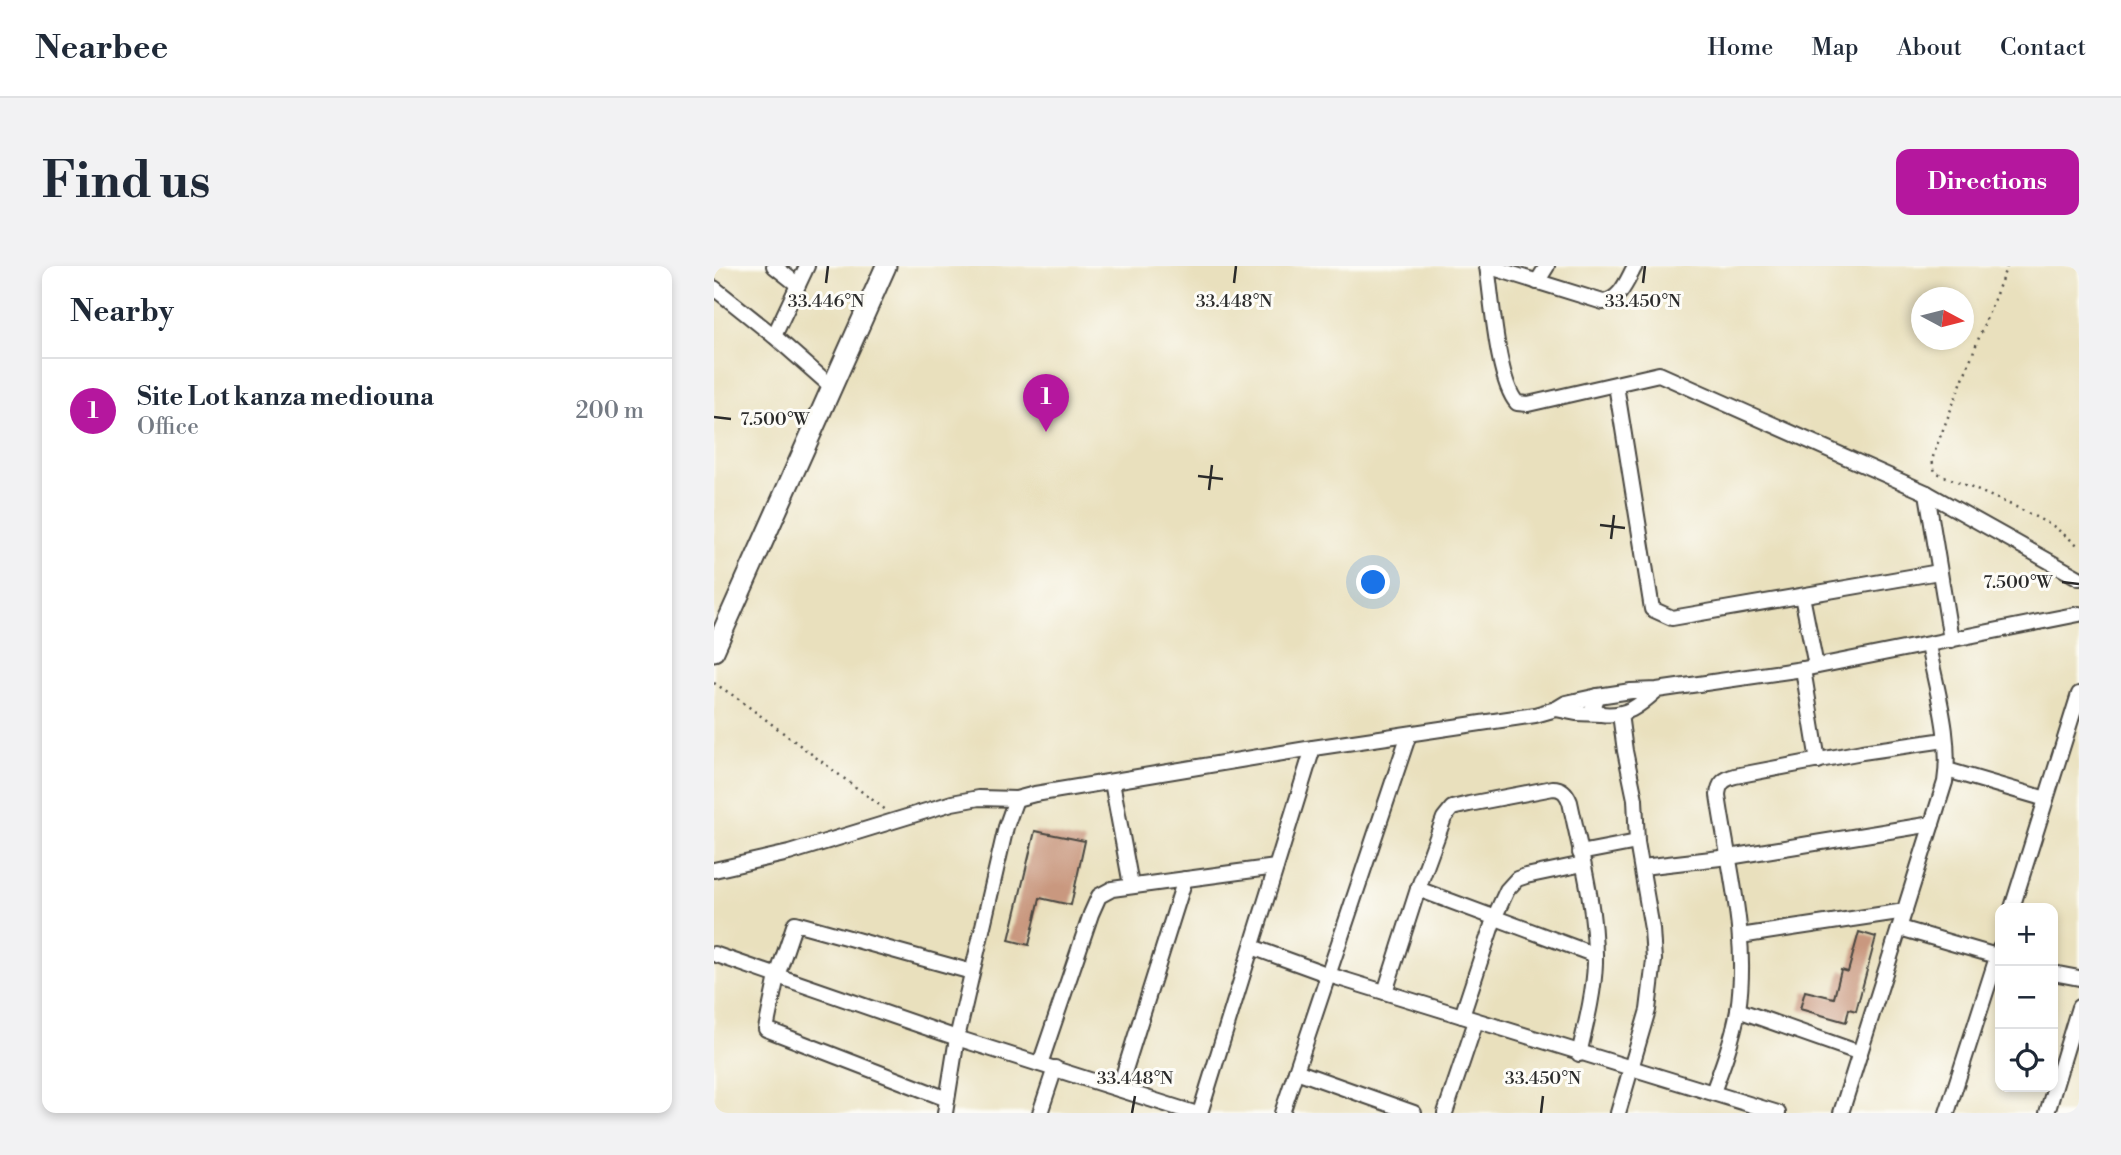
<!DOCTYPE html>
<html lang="en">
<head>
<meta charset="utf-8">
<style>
  :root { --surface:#fff; --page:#f2f2f3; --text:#1f2937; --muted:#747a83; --line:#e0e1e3; --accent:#b5179e }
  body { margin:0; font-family:"Libre Bodoni",serif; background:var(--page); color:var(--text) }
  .controls { position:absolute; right:21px; bottom:21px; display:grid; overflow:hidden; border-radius:14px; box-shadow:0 4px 10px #0003 }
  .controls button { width:63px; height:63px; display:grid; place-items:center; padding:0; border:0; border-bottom:2px solid var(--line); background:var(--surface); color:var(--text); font:35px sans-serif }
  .compass { position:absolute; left:1197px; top:21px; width:63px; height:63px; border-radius:50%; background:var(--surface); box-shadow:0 4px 10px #0003; rotate:97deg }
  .you { position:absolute; left:660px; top:317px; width:24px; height:24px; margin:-18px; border:5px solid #fff; border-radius:50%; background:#1a73e8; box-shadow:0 0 0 10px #1a73e833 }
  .badge { display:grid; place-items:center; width:46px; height:46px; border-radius:50%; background:var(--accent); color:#fff; font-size:23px; font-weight:700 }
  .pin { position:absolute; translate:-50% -58px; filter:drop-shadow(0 2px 4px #0008) }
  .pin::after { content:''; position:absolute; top:37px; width:24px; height:21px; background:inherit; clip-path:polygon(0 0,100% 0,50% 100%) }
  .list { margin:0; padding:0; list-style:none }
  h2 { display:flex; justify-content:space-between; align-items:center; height:91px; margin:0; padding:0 28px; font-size:30px }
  h2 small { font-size:23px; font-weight:400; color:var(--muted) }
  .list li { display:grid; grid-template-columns:46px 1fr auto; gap:21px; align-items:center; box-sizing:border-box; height:105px; padding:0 28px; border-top:2px solid var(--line) }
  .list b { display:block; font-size:26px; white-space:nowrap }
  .list p { margin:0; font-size:23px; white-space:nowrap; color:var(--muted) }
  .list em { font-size:23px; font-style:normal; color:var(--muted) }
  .icon { flex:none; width:38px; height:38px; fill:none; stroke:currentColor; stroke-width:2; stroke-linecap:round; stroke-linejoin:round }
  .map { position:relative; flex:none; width:1365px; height:847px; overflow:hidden; border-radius:14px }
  header { display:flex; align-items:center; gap:42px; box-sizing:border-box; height:98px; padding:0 35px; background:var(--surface); border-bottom:2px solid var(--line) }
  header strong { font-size:33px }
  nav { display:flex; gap:38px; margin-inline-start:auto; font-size:24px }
  .intro { display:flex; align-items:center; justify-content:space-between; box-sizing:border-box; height:168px; padding:0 42px }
  h1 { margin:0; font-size:49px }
  .button { padding:18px 32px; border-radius:14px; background:var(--accent); color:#fff; font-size:24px; font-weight:700 }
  main { display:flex; gap:42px; padding:0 42px }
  aside { flex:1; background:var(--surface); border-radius:14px; box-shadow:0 4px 10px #0003 }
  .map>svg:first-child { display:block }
</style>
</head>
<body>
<header>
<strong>Nearbee</strong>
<nav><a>Home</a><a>Map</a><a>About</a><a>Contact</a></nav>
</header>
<div class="intro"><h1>Find us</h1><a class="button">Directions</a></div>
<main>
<aside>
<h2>Nearby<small></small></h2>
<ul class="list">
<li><span class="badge">1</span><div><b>Site Lot kanza mediouna</b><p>Office</p></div><em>200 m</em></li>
</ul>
</aside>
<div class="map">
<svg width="1365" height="847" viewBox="0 0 1365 847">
  <rect width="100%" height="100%" fill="#fdfcf7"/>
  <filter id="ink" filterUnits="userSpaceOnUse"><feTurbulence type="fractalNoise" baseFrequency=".0143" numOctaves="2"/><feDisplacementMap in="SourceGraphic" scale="14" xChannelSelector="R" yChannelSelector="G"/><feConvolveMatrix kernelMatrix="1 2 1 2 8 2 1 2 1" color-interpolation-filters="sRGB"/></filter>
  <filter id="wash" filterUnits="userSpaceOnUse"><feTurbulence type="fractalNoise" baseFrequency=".00686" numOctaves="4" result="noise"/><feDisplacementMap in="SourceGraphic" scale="28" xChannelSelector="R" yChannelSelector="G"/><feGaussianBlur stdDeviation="1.57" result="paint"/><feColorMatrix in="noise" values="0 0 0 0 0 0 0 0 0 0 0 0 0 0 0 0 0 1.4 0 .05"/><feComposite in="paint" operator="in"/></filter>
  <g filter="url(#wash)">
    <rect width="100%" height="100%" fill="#e9e0bd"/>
    <g id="blocks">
      <g fill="#c9987f">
        <path d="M 321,565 L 371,575 L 357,639 L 326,632 L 315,679 L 295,674 Z"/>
        <path d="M 1145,666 L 1162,671 L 1142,745 L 1135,743 L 1132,756 L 1086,743 L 1091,725 L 1120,732 L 1127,704 L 1134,706 Z"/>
      </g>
    </g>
  </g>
  <g filter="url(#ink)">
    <use href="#blocks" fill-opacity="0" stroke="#484641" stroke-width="2"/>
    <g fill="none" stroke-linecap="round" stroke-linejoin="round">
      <g stroke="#484641" stroke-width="18">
        <g id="street">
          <path d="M 60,0 L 84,19"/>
          <path d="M 773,0 C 778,32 783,115 803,137 L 814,138 L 945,108 L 1213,227 L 1365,312"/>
          <path d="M 773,0 L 889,36 C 907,34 913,14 921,0"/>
          <path d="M 823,16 L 833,0"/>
          <path d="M 0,22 L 60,70 L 118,121"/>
          <path d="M 60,70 L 93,0"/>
          <path d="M 902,119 L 938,343 L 958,352 L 1225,306"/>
          <path d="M 1213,227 L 1237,374"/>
          <path d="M 1088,330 L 1102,400"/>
          <path d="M 1089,403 L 1104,495"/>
          <path d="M 943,424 C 925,440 913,451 887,448 L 879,441 L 884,430 L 917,425 L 943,424 L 1089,403 L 1365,348"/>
          <path d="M 842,443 L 862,447 L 887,448"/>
          <path d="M 695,468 L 582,805 L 700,847"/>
          <path d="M 1233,504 L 1332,533"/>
          <path d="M 398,516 L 417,619"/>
          <path d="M 866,587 L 923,576"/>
          <path d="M 869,598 L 812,610 L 803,613 L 793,624 L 781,650 L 748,750 L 1064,847"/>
          <path d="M 928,601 L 1015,591 L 1218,558"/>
          <path d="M 0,604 L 75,587 L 238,537 L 265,532 L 302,533 L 321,528 L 599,482 L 821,449 L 842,443 L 852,437 L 884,430"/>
          <path d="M 704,623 L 881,689"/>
          <path d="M 1298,642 L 1365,428"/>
          <path d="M 1186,662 L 1286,691"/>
          <path d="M 1026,670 L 1191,645"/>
          <path d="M 538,681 L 615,709 L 748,750"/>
          <path d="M 0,688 L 243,772 L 480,847"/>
          <path d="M 1339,707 L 1365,712"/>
          <path d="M 671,726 L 704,623 L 730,552 L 738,542 L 755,538 L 839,522 C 849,522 853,528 856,536 C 867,588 882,643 881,697 C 880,727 872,758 865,788"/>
          <path d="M 1024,744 L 1146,787"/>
          <path d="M 326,798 L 377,648 L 385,630 L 398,623 L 562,601"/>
          <path d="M 405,823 L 471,613"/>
          <path d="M 999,826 C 1009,799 1019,772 1024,744 C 1035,671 1014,600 1004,529 C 1005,517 1010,513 1021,510 L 1148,486 L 1231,474"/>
          <path d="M 233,833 L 52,763 L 63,710 L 81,657 L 258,706"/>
          <path d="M 231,847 L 243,772 L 292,561 L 302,533"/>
          <path d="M 326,847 L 341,802"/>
          <path d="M 486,847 L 599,482"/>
          <path d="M 568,847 L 582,805"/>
          <path d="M 731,847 L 762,755"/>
          <path d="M 904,847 L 934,744 L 940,694 L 938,663 L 923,576 L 921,533 L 911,485 L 906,448"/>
          <path d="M 1127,847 L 1231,516 C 1238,471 1222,423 1214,379"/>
          <path d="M 1233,847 L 1286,682"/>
          <path d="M 1333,847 L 1365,741"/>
        </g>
      </g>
      <g stroke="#484641" stroke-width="23">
        <path id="secondary" d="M 0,385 L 172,0"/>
      </g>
      <g stroke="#484641" stroke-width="2.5" stroke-dasharray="2 5" stroke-linecap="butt">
        <path d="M 1293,0 L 1223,179 L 1218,194 L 1221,206 L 1302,241 L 1339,260 L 1365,280"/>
        <path d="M 0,417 L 23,432 L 172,544"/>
      </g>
      <use href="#street" stroke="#fff" stroke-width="14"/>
      <use href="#secondary" stroke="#fff" stroke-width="19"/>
    </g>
  </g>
  <path fill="none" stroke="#2b2b2b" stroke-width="2.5" d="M 112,17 L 114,0M 520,17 L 522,0M 929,17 L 931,0M 0,151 L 17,153M 484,210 L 509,213M 495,224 L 498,199M 886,259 L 911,262M 897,273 L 900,249M 1348,316 L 1365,318M 418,847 L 421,830M 827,847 L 829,830"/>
  <g font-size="18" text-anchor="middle" fill="#2b2b2b" stroke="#fdfcf7" stroke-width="6" stroke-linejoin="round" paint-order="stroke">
    <text x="112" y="41">33.446°N</text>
    <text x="520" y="41">33.448°N</text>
    <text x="929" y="41">33.450°N</text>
    <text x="61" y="159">7.500°W</text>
    <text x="1304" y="322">7.500°W</text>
    <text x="421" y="818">33.448°N</text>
    <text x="829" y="818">33.450°N</text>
  </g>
</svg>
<div class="controls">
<button>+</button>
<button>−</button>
<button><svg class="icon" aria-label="locate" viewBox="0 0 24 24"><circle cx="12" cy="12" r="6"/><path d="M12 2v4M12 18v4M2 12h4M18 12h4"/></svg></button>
</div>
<svg class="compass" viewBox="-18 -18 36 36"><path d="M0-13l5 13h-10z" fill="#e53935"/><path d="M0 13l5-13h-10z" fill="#747a83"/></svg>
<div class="you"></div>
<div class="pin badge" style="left:332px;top:166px">1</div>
</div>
</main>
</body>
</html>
